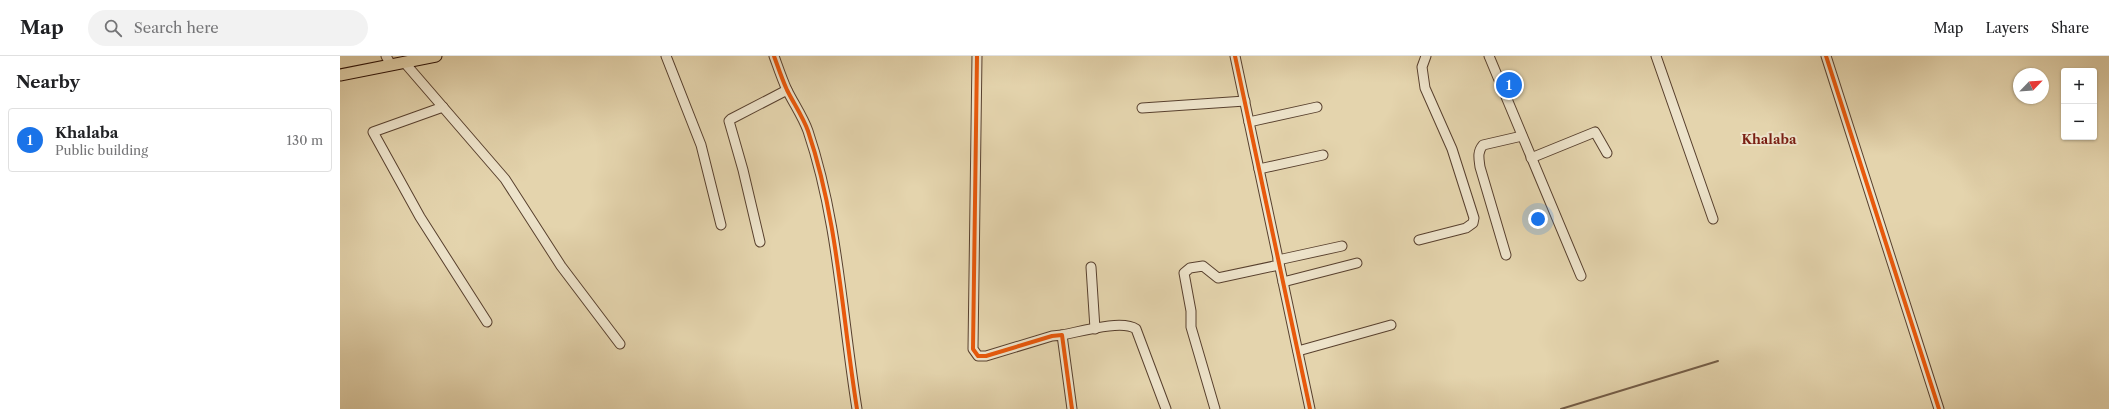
<!DOCTYPE html>
<html lang="en">
<head>
<meta charset="utf-8">
<style>
  :root { --surface:#fff; --page:#f2f2f2; --text:#202124; --muted:#757577; --line:#e0e0e0; --accent:#1a73e8 }
  body { margin:0; font-family:"Libre Caslon Text",serif; background:var(--page); color:var(--text) }
  .controls { position:absolute; right:12px; top:12px; display:grid; overflow:hidden; border-radius:4px; box-shadow:0 1px 3px #0004 }
  .controls button { width:36px; height:36px; display:grid; place-items:center; padding:0; border:0; border-bottom:1px solid var(--line); background:var(--surface); color:var(--text); font:20px sans-serif }
  .compass { position:absolute; left:1673px; top:12px; width:36px; height:36px; border-radius:50%; background:var(--surface); box-shadow:0 1px 3px #0004; rotate:65deg }
  .you { position:absolute; left:1198px; top:163px; width:14px; height:14px; margin:-10px; border:3px solid #fff; border-radius:50%; background:#1a73e8; box-shadow:0 0 0 6px #1a73e833 }
  .badge { display:grid; place-items:center; width:26px; height:26px; border-radius:50%; background:var(--accent); color:#fff; font-size:13px; font-weight:700 }
  .pin { position:absolute; translate:-50% -50%; border:2px solid #fff; box-shadow:0 1px 4px #0006 }
  .list { margin:0; padding:0; list-style:none }
  h2 { display:flex; justify-content:space-between; align-items:center; height:52px; margin:0; padding:0 16px; font-size:17px }
  h2 small { font-size:13px; font-weight:400; color:var(--muted) }
  .list li { display:grid; grid-template-columns:26px 1fr auto; gap:12px; align-items:center; box-sizing:border-box; height:64px; margin:0 8px 8px; padding:0 8px; border:1px solid var(--line); border-radius:4px }
  .list b { display:block; font-size:15px; white-space:nowrap }
  .list p { margin:0; font-size:13px; white-space:nowrap; color:var(--muted) }
  .list em { font-size:13px; font-style:normal; color:var(--muted) }
  .icon { flex:none; width:22px; height:22px; fill:none; stroke:currentColor; stroke-width:2; stroke-linecap:round; stroke-linejoin:round }
  .map { position:relative; flex:none; width:1769px; height:353px; overflow:hidden }
  header { display:flex; align-items:center; gap:24px; box-sizing:border-box; height:56px; padding:0 20px; background:var(--surface); border-bottom:1px solid var(--line) }
  header strong { font-size:19px }
  nav { display:flex; gap:22px; margin-inline-start:auto; font-size:14px }
  .search { width:280px; height:36px; background:var(--page); display:flex; align-items:center; gap:10px; box-sizing:border-box; padding:0 14px; border-radius:22px; color:var(--muted); font-size:15px }
  main { display:flex }
  aside { flex:1; background:var(--surface) }
  .map>svg:first-child { display:block }
</style>
</head>
<body>
<header>
<strong>Map</strong>
<div class="search"><svg class="icon" aria-label="search" viewBox="0 0 24 24"><circle cx="10" cy="10" r="6"/><path d="M15 15l6 6"/></svg>Search here</div>
<nav><a>Map</a><a>Layers</a><a>Share</a></nav>
</header>
<main>
<aside>
<h2>Nearby<small></small></h2>
<ul class="list">
<li><span class="badge">1</span><div><b>Khalaba</b><p>Public building</p></div><em>130 m</em></li>
</ul>
</aside>
<div class="map">
<svg width="1769" height="353" viewBox="0 0 1769 353">
  <rect width="100%" height="100%" fill="#e4d4ad"/>
  <filter id="stains"><feTurbulence type="fractalNoise" baseFrequency=".005" numOctaves="4"/><feColorMatrix values="0 0 0 0 .2 0 0 0 0 .09 0 0 0 0 .02 0 0 0 .5 -.17"/></filter>
  <radialGradient id="worn" r=".72"><stop offset=".6" stop-color="#630" stop-opacity="0"/><stop offset="1" stop-color="#630" stop-opacity=".3"/></radialGradient>
  <g fill="none" stroke-linecap="round" stroke-linejoin="round">
    <path stroke="#745d47" stroke-width="2" d="M 1221,353 L 1378,305"/>
    <g stroke="#58402e" stroke-width="11">
      <g id="minor">
        <path d="M 46,0 L 51,9"/>
        <path d="M 326,0 L 361,89 L 381,169"/>
        <path d="M 434,0 C 438,11 442,23 447,34 C 454,48 463,61 468,75 C 498,164 502,260 517,353"/>
        <path d="M 637,0 L 633,293 L 638,300 L 646,300 L 712,280 L 722,279 L 732,353"/>
        <path d="M 895,0 L 970,353"/>
        <path d="M 1149,0 L 1241,220"/>
        <path d="M 1316,0 L 1373,163"/>
        <path d="M 1486,0 L 1599,353"/>
        <path d="M 64,6 L 165,123 L 221,210 L 280,288"/>
        <path d="M 103,51 L 33,76 L 80,161 L 147,266"/>
        <path d="M 802,52 L 905,45"/>
        <path d="M 909,66 L 977,51"/>
        <path d="M 1191,102 L 1255,76 L 1267,97"/>
        <path d="M 919,113 L 983,99"/>
        <path d="M 1079,184 L 1126,172 L 1133,167 L 1134,162 L 1112,93 L 1085,32 L 1082,11 L 1086,0"/>
        <path d="M 420,186 L 403,114 L 389,65 L 391,63 L 447,34"/>
        <path d="M 1166,199 L 1140,111 C 1139,103 1137,96 1143,89 L 1182,80"/>
        <path d="M 938,204 L 1002,190"/>
        <path d="M 751,211 L 755,273"/>
        <path d="M 943,226 L 1017,207"/>
        <path d="M 722,279 C 739,276 782,263 796,273 L 826,353"/>
        <path d="M 958,295 L 1051,269"/>
        <path d="M 875,353 L 851,271 L 851,255 L 844,217 L 850,212 L 863,210 L 878,222 L 939,209"/>
      </g>
    </g>
    <g stroke="#2a0e04" stroke-width="13">
      <path id="major" d="M 0,19 L 96,0"/>
    </g>
    <use href="#minor" stroke="#ede3ca" stroke-width="9"/>
    <use href="#major" stroke="#e4d4ad" stroke-width="11"/>
    <g stroke="#ede3ca" stroke-width="6">
      <g id="cycleway">
        <path d="M 434,0 C 438,11 442,23 447,34 C 454,48 463,61 468,75 C 498,164 502,260 517,353"/>
        <path d="M 637,0 L 633,293 L 638,300 L 646,300 L 712,280 L 722,279 L 732,353"/>
        <path d="M 895,0 L 970,353"/>
        <path d="M 1486,0 L 1599,353"/>
      </g>
    </g>
    <use href="#cycleway" stroke="#e8590c" stroke-width="4"/>
  </g>
  <g text-anchor="middle" stroke-width="4" stroke-linejoin="round" paint-order="stroke">
    <g font-size="13" font-weight="bold" fill="#7a1f14" stroke="#ede3ca">
      <text x="1429" y="88">Khalaba</text>
    </g>
  </g>
  <rect width="100%" height="100%" filter="url(#stains)"/>
  <rect width="100%" height="100%" fill="url(#worn)"/>
</svg>
<div class="controls">
<button>+</button>
<button>−</button>
</div>
<svg class="compass" viewBox="-18 -18 36 36"><path d="M0-13l5 13h-10z" fill="#e53935"/><path d="M0 13l5-13h-10z" fill="#757577"/></svg>
<div class="you"></div>
<div class="pin badge" style="left:1169px;top:29px">1</div>
</div>
</main>
</body>
</html>
